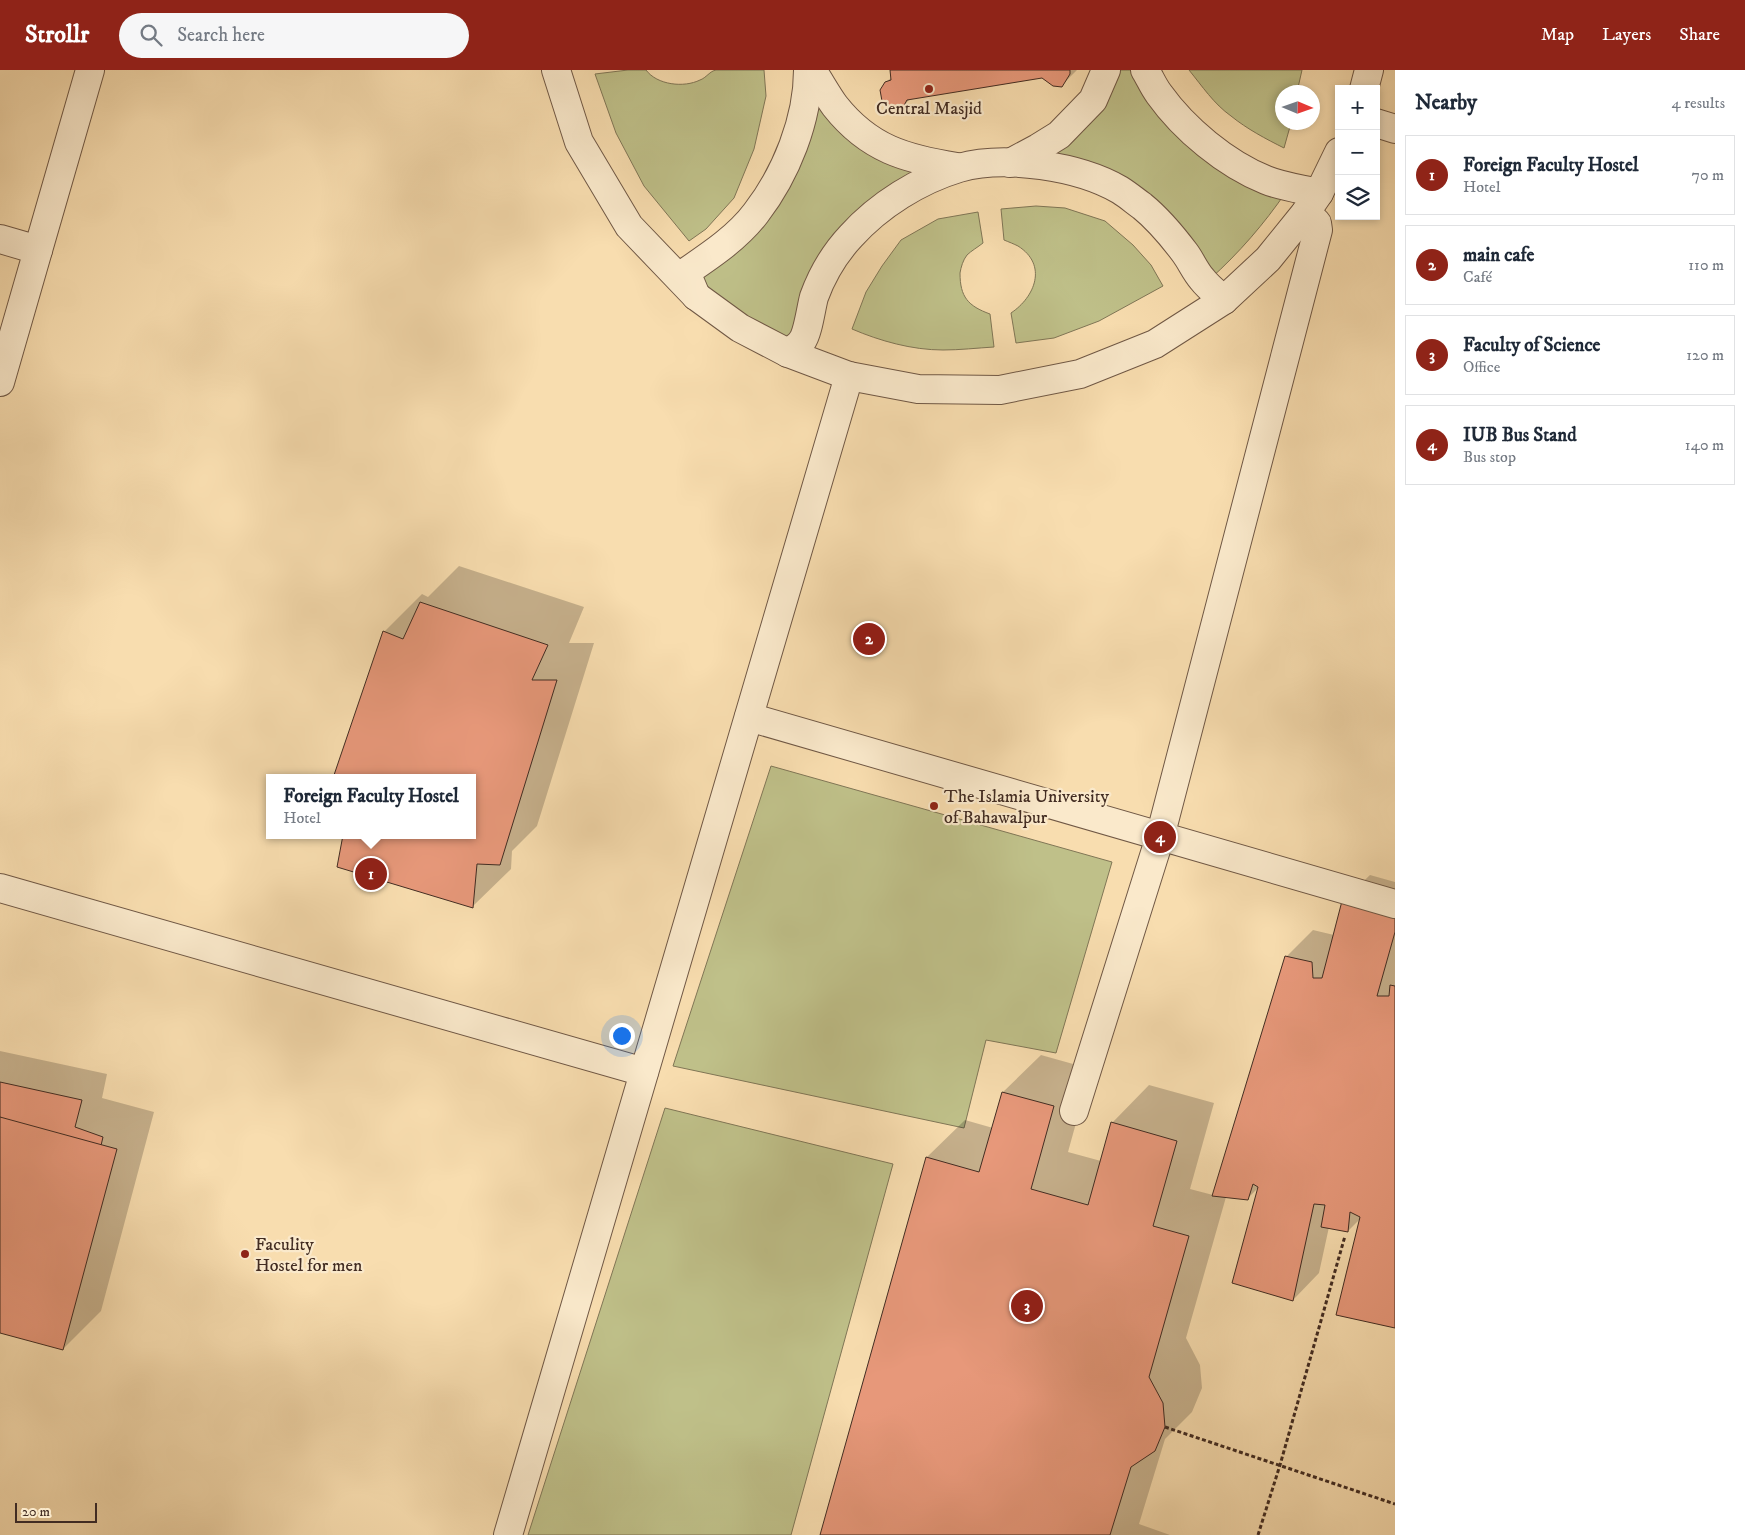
<!DOCTYPE html>
<html lang="en">
<head>
<meta charset="utf-8">
<style>
  :root { --surface:#fff; --page:#f6f6f7; --text:#1f2937; --muted:#747a83; --line:#e0e1e3; --accent:#8f2418 }
  body { margin:0; font-family:"IM FELL DW Pica",serif; background:var(--page); color:var(--text) }
  .controls { position:absolute; right:15px; top:15px; display:grid; overflow:hidden; border-radius:0px; box-shadow:0 2px 8px #0003 }
  .controls button { width:45px; height:45px; display:grid; place-items:center; padding:0; border:0; border-bottom:1px solid var(--line); background:var(--surface); color:var(--text); font:25px sans-serif }
  .compass { position:absolute; left:1275px; top:15px; width:45px; height:45px; border-radius:50%; background:var(--surface); box-shadow:0 2px 8px #0003; rotate:92deg }
  .scale { position:absolute; left:15px; bottom:12px; width:82px; box-sizing:border-box; padding-left:5px; border:2px solid #422c22; border-top:0; font-size:14px; line-height:18px; white-space:nowrap; color:#422c22; -webkit-text-stroke:4px #fae9cb; paint-order:stroke }
  .you { position:absolute; left:621px; top:965px; width:18px; height:18px; margin:-12px; border:4px solid #fff; border-radius:50%; background:#1a73e8; box-shadow:0 0 0 8px #1a73e833 }
  .badge { display:grid; place-items:center; width:32px; height:32px; border-radius:50%; background:var(--accent); color:#fff; font-size:16px; font-weight:700 }
  .pin { position:absolute; translate:-50% -50%; border:2px solid #fff; box-shadow:0 1px 5px #0006 }
  .popup { position:absolute; left:266px; top:704px; width:210px; height:65px; box-sizing:border-box; display:grid; place-content:center; border-radius:0px; background:var(--surface); filter:drop-shadow(0 1px 4px #0005); font-size:16px; white-space:nowrap; color:var(--muted) }
  .popup b { font-size:19px; color:var(--text) }
  .popup::after { content:''; position:absolute; left:50%; top:100%; margin-left:-10px; border:10px solid transparent; border-top-color:var(--surface) }
  .list { margin:0; padding:0; list-style:none }
  h2 { display:flex; justify-content:space-between; align-items:center; height:65px; margin:0; padding:0 20px; font-size:21px }
  h2 small { font-size:16px; font-weight:400; color:var(--muted) }
  .list li { display:grid; grid-template-columns:32px 1fr auto; gap:15px; align-items:center; box-sizing:border-box; height:80px; margin:0 10px 10px; padding:0 10px; border:1px solid var(--line); border-radius:0px }
  .list b { display:block; font-size:19px; white-space:nowrap }
  .list p { margin:0; font-size:16px; white-space:nowrap; color:var(--muted) }
  .list em { font-size:16px; font-style:normal; color:var(--muted) }
  .icon { flex:none; width:28px; height:28px; fill:none; stroke:currentColor; stroke-width:2; stroke-linecap:round; stroke-linejoin:round }
  .map { position:relative; flex:none; width:1395px; height:1465px; overflow:hidden }
  header { display:flex; align-items:center; gap:30px; box-sizing:border-box; height:70px; padding:0 25px; background:var(--accent); color:#fff }
  header strong { font-size:24px }
  nav { display:flex; gap:28px; margin-inline-start:auto; font-size:18px }
  .search { width:350px; height:45px; background:var(--page); display:flex; align-items:center; gap:12px; box-sizing:border-box; padding:0 18px; border-radius:28px; color:var(--muted); font-size:19px }
  main { display:flex }
  aside { flex:1; background:var(--surface) }
  .map>svg:first-child { display:block }
</style>
</head>
<body>
<header>
<strong>Strollr</strong>
<div class="search"><svg class="icon" aria-label="search" viewBox="0 0 24 24"><circle cx="10" cy="10" r="6"/><path d="M15 15l6 6"/></svg>Search here</div>
<nav><a>Map</a><a>Layers</a><a>Share</a></nav>
</header>
<main>
<div class="map">
<svg width="1395" height="1465" viewBox="0 0 1395 1465">
  <rect width="100%" height="100%" fill="#f8ddaf"/>
  <filter id="stains"><feTurbulence type="fractalNoise" baseFrequency=".004" numOctaves="4"/><feColorMatrix values="0 0 0 0 .2 0 0 0 0 .09 0 0 0 0 .02 0 0 0 .5 -.17"/></filter>
  <radialGradient id="worn" r=".72"><stop offset=".6" stop-color="#630" stop-opacity="0"/><stop offset="1" stop-color="#630" stop-opacity=".3"/></radialGradient>
  <g fill="#bfc089" stroke="#807656">
    <path d="M 628,0 L 646,0 C 657,15 684,18 700,10 C 706,8 710,1 716,0 C 732,0 748,0 764,0 L 766,26 L 754,79 L 734,128 L 706,159 L 689,171 L 644,116 L 616,63 L 595,4 Z"/>
    <path d="M 1113,0 L 1138,0 L 1286,122 C 1264,154 1239,183 1210,209 L 1193,183 L 1048,87 Z"/>
    <path d="M 1189,0 L 1302,0 L 1297,22 L 1282,22 L 1282,52 L 1291,53 L 1284,78 C 1266,69 1247,59 1231,46 C 1214,34 1202,16 1189,0 Z"/>
    <path d="M 815,20 L 929,101 L 879,129 L 794,272 L 747,249 L 688,208 L 714,193 Z"/>
    <path d="M 1036,136 L 1065,138 L 1105,151 L 1133,175 L 1151,195 L 1163,216 L 1099,251 L 1054,268 L 1016,273 L 1011,243 C 1035,227 1048,195 1018,176 C 1014,174 1009,172 1004,170 L 1001,139 Z"/>
    <path d="M 978,142 L 983,173 C 978,177 971,181 967,185 C 963,190 961,197 960,203 C 960,227 968,236 990,244 L 994,277 C 977,278 960,280 943,280 C 912,280 880,271 852,259 L 866,222 L 882,196 L 901,170 L 938,149 Z"/>
    <path d="M 771,696 L 1112,792 L 1056,983 L 986,970 L 964,1058 L 673,996 Z"/>
    <path d="M 665,1038 L 893,1094 L 791,1465 L 528,1465 Z"/>
  </g>
  <g fill="#0003">
    <path d="M 891,0 L 1077,0 L 1061,16 L 1043,7 L 911,28 L 901,38 L 886,12 L 892,7 Z"/>
    <path d="M 459,496 L 584,537 L 569,573 L 594,573 L 537,756 L 512,781 L 511,799 L 473,836 L 472,708 L 384,562 L 422,524 L 428,527 Z"/>
    <path d="M 1370,805 L 1395,812 L 1395,1256 L 1361,1148 L 1348,1161 L 1329,1157 L 1319,1203 L 1293,1230 L 1260,1116 L 1247,1129 L 1226,1127 L 1186,1268 L 1200,1295 L 1202,1318 L 1192,1342 L 1165,1369 L 1139,1454 L 1170,1465 L 821,1465 L 927,1087 L 965,1050 L 993,1058 L 1003,1022 L 1041,985 L 1091,999 L 1068,1082 L 1101,1091 L 1112,1053 L 1149,1015 L 1214,1033 L 1190,1119 L 1213,1125 L 1287,886 L 1313,860 L 1334,865 L 1343,831 Z"/>
    <path d="M 0,981 L 107,1004 L 102,1028 L 154,1042 L 101,1241 L 63,1279 L 0,1261 Z"/>
  </g>
  <g fill="#e7987a" stroke="#422c22">
    <path d="M 890,0 L 1070,0 L 1070,4 L 1062,17 L 1053,16 L 1042,8 L 907,30 L 902,39 L 892,38 L 882,31 L 880,20 L 885,12 L 891,10 Z"/>
    <path d="M 420,532 L 548,575 L 532,610 L 557,610 L 500,795 L 477,794 L 473,838 L 337,797 L 343,765 L 472,765 L 472,708 L 333,708 L 383,561 L 403,569 Z"/>
    <path d="M 1342,831 L 1395,845 L 1395,862 L 1377,926 L 1389,926 L 1390,915 L 1395,916 L 1395,1258 L 1336,1245 L 1360,1147 L 1350,1142 L 1348,1162 L 1321,1157 L 1325,1135 L 1314,1134 L 1293,1231 L 1232,1213 L 1258,1117 L 1253,1114 L 1248,1130 L 1212,1126 L 1285,886 L 1312,892 L 1313,908 L 1322,908 Z"/>
    <path d="M 0,1012 L 82,1030 L 75,1057 L 103,1067 L 68,1216 L 57,1214 L 52,1242 L 0,1231 Z"/>
    <path d="M 1002,1022 L 1054,1036 L 1031,1119 L 1088,1135 L 1111,1052 L 1177,1071 L 1153,1156 L 1189,1166 L 1149,1307 L 1163,1333 L 1165,1357 L 1155,1381 L 1131,1397 L 1110,1465 L 820,1465 L 926,1087 L 979,1102 Z"/>
    <path d="M 0,1047 L 117,1079 L 63,1280 L 0,1263 Z"/>
  </g>
  <g fill="none" stroke-linecap="round" stroke-linejoin="round">
    <g stroke="#705845" stroke-width="30">
      <g id="minor">
        <path d="M 556,0 L 579,72 L 629,156 L 696,226 L 740,258 L 788,283 L 849,306 L 918,319 L 1000,320 L 1080,304 L 1155,274 L 1224,230 L 1268,189 L 1306,142 L 1319,123 L 1339,82"/>
        <path d="M 812,0 C 820,12 827,25 835,36 C 869,79 906,89 957,97"/>
        <path d="M 1145,0 C 1150,8 1153,16 1159,24 C 1184,59 1226,94 1266,110 C 1283,117 1302,119 1319,123"/>
        <path d="M 1364,19 L 1369,0"/>
        <path d="M 1376,53 L 1395,59"/>
        <path d="M 1010,93 L 1038,78 L 1059,65 L 1093,30 L 1106,0"/>
        <path d="M 0,169 L 38,180"/>
        <path d="M 696,226 L 686,202 C 711,185 738,167 756,143 C 786,104 808,50 808,0"/>
        <path d="M 788,283 C 792,280 799,276 802,271 C 808,263 811,238 814,227 C 822,205 835,183 851,166 C 879,135 919,110 959,98 C 1005,85 1079,96 1120,120 C 1128,125 1135,131 1142,136 C 1158,149 1173,167 1185,183 C 1191,191 1195,201 1202,209 C 1208,217 1216,223 1224,230"/>
        <path d="M 0,312 L 90,0"/>
        <path d="M 749,647 L 1395,834"/>
        <path d="M 0,818 L 644,1002"/>
        <path d="M 1074,1041 L 1160,767 L 1318,160 L 1317,153 L 1306,142"/>
        <path d="M 508,1465 L 849,306"/>
      </g>
    </g>
    <g stroke="#422c22" stroke-width="3" stroke-dasharray="4 2.5" stroke-linecap="butt">
      <path d="M 1165,1357 L 1395,1434"/>
      <path d="M 1258,1465 L 1280,1395 L 1345,1166"/>
    </g>
    <use href="#minor" stroke="#fae9cb" stroke-width="28"/>
  </g>
  <g fill="#8f2418" stroke="#fae9cb" stroke-width="2">
    <circle cx="929" cy="19" r="5"/>
    <circle cx="934" cy="736" r="5"/>
    <circle cx="245" cy="1184" r="5"/>
  </g>
  <g text-anchor="middle" stroke-width="4.5" stroke-linejoin="round" paint-order="stroke">
    <g font-size="18" fill="#422c22" stroke="#fae9cb" text-anchor="start">
      <text x="929" y="44" text-anchor="middle">Central Masjid</text>
      <text x="944" y="732">The Islamia University<tspan x="944" dy="21">of Bahawalpur</tspan></text>
      <text x="255" y="1180">Faculity<tspan x="255" dy="21">Hostel for men</tspan></text>
    </g>
  </g>
  <rect width="100%" height="100%" filter="url(#stains)"/>
  <rect width="100%" height="100%" fill="url(#worn)"/>
</svg>
<div class="controls">
<button>+</button>
<button>−</button>
<button><svg class="icon" aria-label="layers" viewBox="0 0 24 24"><path d="M12 4l9 5-9 5-9-5zM3 14l9 5 9-5"/></svg></button>
</div>
<svg class="compass" viewBox="-18 -18 36 36"><path d="M0-13l5 13h-10z" fill="#e53935"/><path d="M0 13l5-13h-10z" fill="#747a83"/></svg>
<div class="scale">20 m</div>
<div class="you"></div>
<div class="pin badge" style="left:371px;top:804px">1</div>
<div class="popup"><b>Foreign Faculty Hostel</b>Hotel</div>
<div class="pin badge" style="left:869px;top:569px">2</div>
<div class="pin badge" style="left:1027px;top:1236px">3</div>
<div class="pin badge" style="left:1160px;top:767px">4</div>
</div>
<aside>
<h2>Nearby<small>4 results</small></h2>
<ul class="list">
<li><span class="badge">1</span><div><b>Foreign Faculty Hostel</b><p>Hotel</p></div><em>70 m</em></li>
<li><span class="badge">2</span><div><b>main cafe</b><p>Café</p></div><em>110 m</em></li>
<li><span class="badge">3</span><div><b>Faculty of Science</b><p>Office</p></div><em>120 m</em></li>
<li><span class="badge">4</span><div><b>IUB Bus Stand</b><p>Bus stop</p></div><em>140 m</em></li>
</ul>
</aside>
</main>
</body>
</html>
